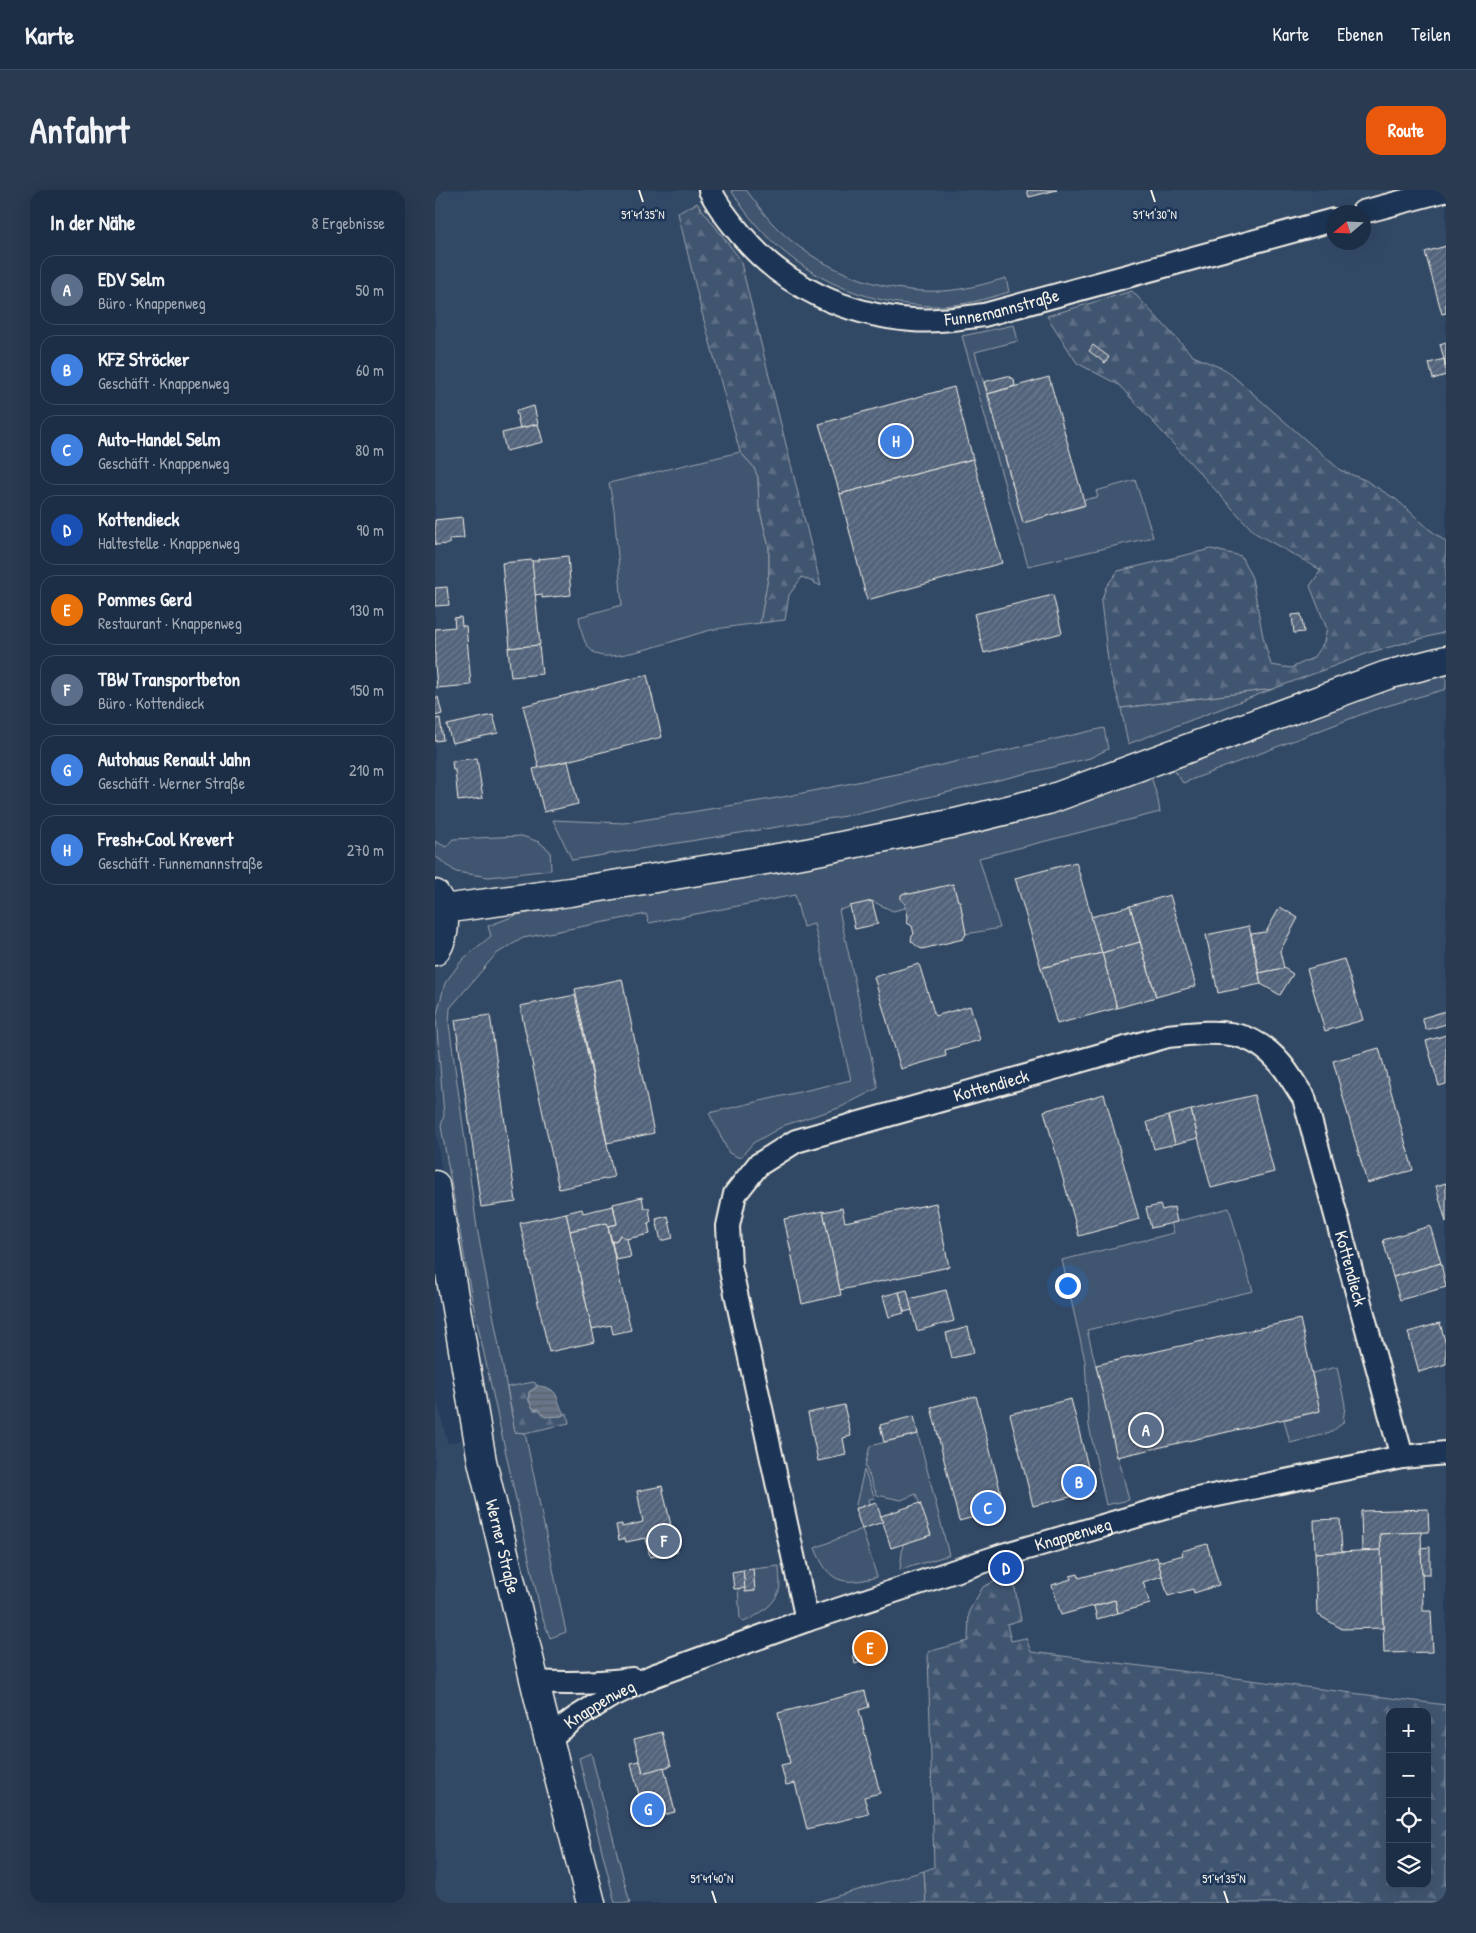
<!DOCTYPE html>
<html lang="de">
<head>
<meta charset="utf-8">
<style>
  :root { --surface:#1c2e46; --page:#293a51; --text:#f1f3f6; --muted:#a0a8b3; --line:#3a4a5f; --accent:#ea580c }
  body { margin:0; font-family:"Patrick Hand",sans-serif; background:var(--page); color:var(--text) }
  .controls { position:absolute; right:15px; bottom:15px; display:grid; overflow:hidden; border-radius:10px; box-shadow:0 5px 20px #0002 }
  .controls button { width:45px; height:45px; display:grid; place-items:center; padding:0; border:0; border-bottom:1px solid var(--line); background:var(--surface); color:var(--text); font:25px sans-serif }
  .compass { position:absolute; left:891px; top:15px; width:45px; height:45px; border-radius:50%; background:var(--surface); box-shadow:0 5px 20px #0002; rotate:251deg }
  .you { position:absolute; left:632px; top:1095px; width:18px; height:18px; margin:-12px; border:4px solid #fff; border-radius:50%; background:#1a73e8; box-shadow:0 0 0 8px #1a73e833 }
  .badge { display:grid; place-items:center; width:32px; height:32px; border-radius:50%; background:var(--accent); color:#fff; font-size:16px; font-weight:700 }
  .pin { position:absolute; translate:-50% -50%; border:2px solid #fff; box-shadow:0 1px 5px #0006 }
  .list { margin:0; padding:0; list-style:none }
  h2 { display:flex; justify-content:space-between; align-items:center; height:65px; margin:0; padding:0 20px; font-size:21px }
  h2 small { font-size:16px; font-weight:400; color:var(--muted) }
  .list li { display:grid; grid-template-columns:32px 1fr auto; gap:15px; align-items:center; box-sizing:border-box; height:70px; margin:0 10px 10px; padding:0 10px; border:1px solid var(--line); border-radius:15px }
  .list b { display:block; font-size:19px; white-space:nowrap }
  .list p { margin:0; font-size:16px; white-space:nowrap; color:var(--muted) }
  .list em { font-size:16px; font-style:normal; color:var(--muted) }
  .icon { flex:none; width:28px; height:28px; fill:none; stroke:currentColor; stroke-width:2; stroke-linecap:round; stroke-linejoin:round }
  .map { position:relative; flex:none; width:1011px; height:1713px; overflow:hidden; border-radius:15px }
  header { display:flex; align-items:center; gap:30px; box-sizing:border-box; height:70px; padding:0 25px; background:var(--surface); border-bottom:1px solid var(--line) }
  header strong { font-size:24px }
  nav { display:flex; gap:28px; margin-inline-start:auto; font-size:18px }
  .intro { display:flex; align-items:center; justify-content:space-between; box-sizing:border-box; height:120px; padding:0 30px }
  h1 { margin:0; font-size:35px }
  .button { padding:12px 22px; border-radius:15px; background:var(--accent); color:#fff; font-size:18px; font-weight:700 }
  main { display:flex; gap:30px; padding:0 30px }
  aside { flex:1; background:var(--surface); border-radius:15px; box-shadow:0 5px 20px #0002 }
  .map>svg:first-child { display:block }
</style>
</head>
<body>
<header>
<strong>Karte</strong>
<nav><a>Karte</a><a>Ebenen</a><a>Teilen</a></nav>
</header>
<div class="intro"><h1>Anfahrt</h1><a class="button">Route</a></div>
<main>
<aside>
<h2>In der Nähe<small>8 Ergebnisse</small></h2>
<ul class="list">
<li><span class="badge" style="background:#5c6f8a">A</span><div><b>EDV Selm</b><p>Büro · Knappenweg</p></div><em>50 m</em></li>
<li><span class="badge" style="background:#3f7fe0">B</span><div><b>KFZ Ströcker</b><p>Geschäft · Knappenweg</p></div><em>60 m</em></li>
<li><span class="badge" style="background:#3f7fe0">C</span><div><b>Auto-Handel Selm</b><p>Geschäft · Knappenweg</p></div><em>80 m</em></li>
<li><span class="badge" style="background:#1a4fb4">D</span><div><b>Kottendieck</b><p>Haltestelle · Knappenweg</p></div><em>90 m</em></li>
<li><span class="badge" style="background:#e8710a">E</span><div><b>Pommes Gerd</b><p>Restaurant · Knappenweg</p></div><em>130 m</em></li>
<li><span class="badge" style="background:#5c6f8a">F</span><div><b>TBW Transportbeton</b><p>Büro · Kottendieck</p></div><em>150 m</em></li>
<li><span class="badge" style="background:#3f7fe0">G</span><div><b>Autohaus Renault Jahn</b><p>Geschäft · Werner Straße</p></div><em>210 m</em></li>
<li><span class="badge" style="background:#3f7fe0">H</span><div><b>Fresh+Cool Krevert</b><p>Geschäft · Funnemannstraße</p></div><em>270 m</em></li>
</ul>
</aside>
<div class="map">
<svg width="1011" height="1713" viewBox="0 0 1011 1713">
  <defs>
    <pattern id="forest-firs" width="22" height="20" patternUnits="userSpaceOnUse" patternTransform="scale(1.25)"><rect width="22" height="20" fill="#40546f"/><path d="M5 1l3.5 6h-7zM16 11l3.5 6h-7z" fill="#5c6d84"/></pattern>
    <pattern id="water-rules" width="6" height="5" patternUnits="userSpaceOnUse" patternTransform="scale(1.25)"><rect width="6" height="5" fill="#677588"/><path d="M0 2.5h6" fill="none" stroke="#585e67"/></pattern>
    <pattern id="building-hatch" width="6" height="6" patternUnits="userSpaceOnUse" patternTransform="scale(1.25)"><rect width="6" height="6" fill="#52647b"/><path d="M-1 1l2-2M0 6l6-6M5 7l2-2" fill="none" stroke="#6c7b8e"/></pattern>
  </defs>
  <rect width="100%" height="100%" fill="#263d5d"/>
  <filter id="ink" filterUnits="userSpaceOnUse"><feTurbulence type="fractalNoise" baseFrequency=".02" numOctaves="2"/><feDisplacementMap in="SourceGraphic" scale="10" xChannelSelector="R" yChannelSelector="G"/><feConvolveMatrix kernelMatrix="1 2 1 2 8 2 1 2 1" color-interpolation-filters="sRGB"/></filter>
  <g filter="url(#ink)">
    <path fill="#334966" fill-rule="evenodd" d="M 0,0 L 1011,0 L 1011,1515 L 596,1462 L 576,1451 L 572,1434 L 586,1429 L 534,1421 L 533,1451 L 499,1677 L 489,1681 L 491,1713 L 0,1713 L 0,1204 L 13,1254 L 58,1241 L 12,1019 L 0,935 ZM 898,22 L 928,22 L 928,52 L 898,52 Z"/>
    <g fill="#40546f" stroke="#9aa2ac">
      <path d="M 296,0 L 311,0 C 320,11 328,23 337,33 C 380,78 445,104 507,101 C 529,100 550,94 571,88 L 574,102 C 551,109 527,116 503,116 C 416,116 341,74 296,0 Z"/>
      <path d="M 579,135 L 583,151 L 540,162 L 588,332 L 649,316 L 648,310 L 663,307 L 661,301 L 700,290 L 718,347 L 593,376 L 527,146 Z"/>
      <path d="M 305,262 L 318,276 L 323,287 L 324,317 L 334,357 L 334,383 L 325,433 C 309,435 292,437 276,440 C 253,445 180,474 161,464 C 148,456 146,441 144,427 L 187,415 L 179,320 L 174,293 Z"/>
      <path d="M 1011,481 L 1011,499 L 938,520 L 748,593 L 739,580 L 873,524 Z"/>
      <path d="M 838,499 L 693,554 L 686,518 Z"/>
      <path d="M 669,538 L 673,559 L 655,568 L 423,624 L 137,670 L 118,630 L 189,633 L 348,607 L 506,575 Z"/>
      <path d="M 716,586 L 723,610 L 725,622 L 544,668 L 565,738 L 531,744 L 525,712 L 523,711 L 518,694 L 475,704 L 468,703 L 466,710 L 470,713 L 470,718 L 458,721 L 437,711 L 404,720 L 443,898 L 404,918 L 350,935 L 318,953 L 305,968 L 294,963 L 274,923 L 416,890 L 379,734 L 368,737 L 360,705 L 214,733 L 211,724 L 88,748 L 61,764 L 15,818 L 14,834 L 42,1038 L 80,1242 L 90,1243 L 131,1442 L 115,1448 L 106,1423 L 37,1109 L 6,936 L 9,925 L 1,828 L 10,793 L 28,769 L 56,746 L 53,736 L 82,725 L 506,650 L 602,626 Z"/>
      <path d="M 87,646 L 104,652 L 115,661 L 116,680 L 54,687 L 21,682 L 0,666 L 0,651 L 11,657 L 18,649 Z"/>
      <path d="M 794,1018 L 818,1101 L 652,1140 L 694,1310 L 671,1315 L 654,1236 L 650,1171 L 627,1070 L 739,1043 L 736,1033 Z"/>
      <path d="M 902,1177 L 910,1215 L 908,1233 L 895,1243 L 855,1253 L 849,1230 L 885,1221 L 877,1183 Z"/>
      <path d="M 483,1244 L 514,1365 L 465,1380 L 468,1354 L 496,1345 L 481,1304 L 466,1310 L 442,1305 L 430,1276 L 435,1256 Z"/>
      <path d="M 429,1280 L 440,1308 L 434,1309 L 435,1314 L 420,1319 Z"/>
      <path d="M 427,1339 L 442,1387 C 407,1396 394,1393 380,1358 Z"/>
      <path d="M 344,1376 C 344,1384 346,1394 344,1401 C 338,1417 323,1425 309,1432 L 305,1429 L 303,1398 L 310,1398 L 320,1401 L 318,1379 Z"/>
      <path d="M 156,1563 L 195,1713 L 180,1713 L 144,1568 Z"/>
      <path d="M 489,1681 L 491,1713 L 378,1713 Z"/>
    </g>
    <g fill="url(#forest-firs)" stroke="#9aa2ac" fill-rule="evenodd">
      <path d="M 262,13 L 305,69 L 386,396 L 367,387 L 354,405 L 350,430 L 325,433 L 334,383 L 334,357 L 324,317 L 323,287 L 318,276 L 305,262 L 267,123 L 243,23 Z"/>
      <path d="M 697,101 L 758,166 L 791,180 L 905,280 L 930,290 L 962,310 L 994,339 L 1011,352 L 1011,442 L 936,462 L 838,499 L 686,518 L 674,479 L 666,412 L 671,397 L 683,381 L 776,359 L 806,366 L 817,388 L 828,447 L 836,475 L 856,478 L 878,468 L 889,452 L 892,439 L 875,396 L 886,380 L 820,343 L 684,195 L 642,173 L 612,126 Z"/>
      <path d="M 99,1192 L 103,1196 L 94,1202 L 94,1211 L 99,1220 L 104,1219 L 126,1226 L 132,1223 L 134,1233 L 90,1243 L 80,1242 L 72,1197 Z"/>
      <path d="M 577,1383 L 586,1430 L 572,1434 L 576,1451 L 591,1448 L 596,1462 L 1011,1515 L 1011,1713 L 491,1713 L 489,1681 L 499,1677 L 493,1462 L 533,1451 L 534,1421 L 548,1397 ZM 955,1522 L 992,1522 L 992,1694 L 955,1694 Z"/>
    </g>
    <path fill="url(#water-rules)" stroke="#9fa7ae" d="M 103,1196 C 125,1198 120,1208 129,1224 L 126,1226 L 110,1227 L 104,1219 L 99,1220 L 94,1211 L 94,1202 Z"/>
    <g fill="url(#building-hatch)" stroke="#f4f1e8">
      <path d="M 592,0 L 622,0 L 594,7 Z"/>
      <path d="M 1011,56 L 1011,123 L 1007,124 L 990,62 Z"/>
      <path d="M 1011,152 L 1011,177 L 1005,154 Z"/>
      <path d="M 658,155 L 674,167 L 670,173 L 654,161 Z"/>
      <path d="M 1009,169 L 1011,185 L 998,189 L 994,173 Z"/>
      <path d="M 572,186 L 579,189 L 580,196 L 553,204 L 549,192 Z"/>
      <path d="M 614,187 L 650,315 L 588,333 L 553,204 Z"/>
      <path d="M 519,197 L 538,269 L 405,304 L 384,234 Z"/>
      <path d="M 99,216 L 103,234 L 85,238 L 81,221 Z"/>
      <path d="M 103,234 L 108,252 L 71,261 L 67,243 Z"/>
      <path d="M 538,269 L 567,373 L 432,410 L 405,304 Z"/>
      <path d="M 27,327 L 29,348 L 14,349 L 14,354 L 0,355 L 0,330 Z"/>
      <path d="M 133,366 L 136,405 L 107,408 L 107,404 L 100,405 L 96,371 L 103,371 L 103,369 Z"/>
      <path d="M 97,370 L 105,455 L 75,458 L 67,373 Z"/>
      <path d="M 12,397 L 14,415 L 0,416 L 0,398 Z"/>
      <path d="M 618,405 L 627,443 L 549,463 L 539,424 Z"/>
      <path d="M 866,424 L 869,442 L 859,443 L 857,425 Z"/>
      <path d="M 26,427 L 27,436 L 31,436 L 36,495 L 2,498 L 0,474 L 0,439 L 20,437 L 19,428 Z"/>
      <path d="M 104,455 L 107,484 L 76,487 L 73,458 Z"/>
      <path d="M 212,485 L 227,547 L 104,578 L 88,516 Z"/>
      <path d="M 3,507 L 7,524 L 0,526 L 0,508 Z"/>
      <path d="M 58,525 L 63,543 L 17,553 L 12,535 Z"/>
      <path d="M 5,528 L 8,550 L 0,551 L 0,529 Z"/>
      <path d="M 42,568 L 48,608 L 23,611 L 20,580 L 18,580 L 17,571 Z"/>
      <path d="M 133,571 L 143,614 L 109,622 L 98,579 Z"/>
      <path d="M 641,672 L 667,763 L 606,778 L 580,688 Z"/>
      <path d="M 518,694 L 523,711 L 525,711 L 531,744 L 528,749 L 487,759 L 483,757 L 476,751 L 477,746 L 479,744 L 477,736 L 472,733 L 473,727 L 470,713 L 466,710 L 466,705 L 470,703 L 475,704 Z"/>
      <path d="M 735,705 L 761,796 L 721,807 L 695,716 Z"/>
      <path d="M 437,711 L 443,734 L 420,739 L 415,716 Z"/>
      <path d="M 695,716 L 705,752 L 667,763 L 656,727 Z"/>
      <path d="M 845,717 L 863,728 L 845,761 L 849,778 L 824,783 L 816,744 L 831,742 Z"/>
      <path d="M 814,736 L 826,794 L 783,803 L 771,745 Z"/>
      <path d="M 705,752 L 721,807 L 682,818 L 667,763 Z"/>
      <path d="M 667,763 L 682,818 L 622,834 L 606,778 Z"/>
      <path d="M 909,769 L 928,830 L 890,841 L 872,779 Z"/>
      <path d="M 484,774 L 500,826 L 535,816 L 545,850 L 510,860 L 511,866 L 466,879 L 439,787 Z"/>
      <path d="M 849,778 L 858,784 L 845,805 L 826,794 L 824,783 Z"/>
      <path d="M 187,789 L 219,943 L 172,953 L 140,799 Z"/>
      <path d="M 140,805 L 179,987 L 124,999 L 85,816 Z"/>
      <path d="M 1011,821 L 1011,834 L 991,840 L 987,828 Z"/>
      <path d="M 55,825 L 81,1012 L 46,1017 L 20,830 Z"/>
      <path d="M 1011,845 L 1011,894 L 1004,896 L 991,851 Z"/>
      <path d="M 944,858 L 978,980 L 932,993 L 898,871 Z"/>
      <path d="M 669,904 L 704,1029 L 644,1046 L 609,921 Z"/>
      <path d="M 819,905 L 839,982 L 776,998 L 756,920 Z"/>
      <path d="M 756,920 L 763,948 L 740,954 L 733,926 Z"/>
      <path d="M 733,926 L 740,954 L 719,959 L 712,932 Z"/>
      <path d="M 1011,993 L 1011,1032 L 1001,996 Z"/>
      <path d="M 207,1007 L 209,1018 L 214,1018 L 216,1032 L 213,1033 L 215,1044 L 191,1049 L 185,1045 L 182,1050 L 177,1052 L 173,1036 L 182,1034 L 178,1014 Z"/>
      <path d="M 501,1013 L 514,1077 L 405,1100 L 388,1022 L 407,1018 L 410,1032 Z"/>
      <path d="M 725,1015 L 727,1020 L 739,1017 L 742,1032 L 716,1038 L 711,1018 Z"/>
      <path d="M 178,1016 L 182,1034 L 173,1036 L 172,1033 L 135,1041 L 131,1023 L 147,1019 L 148,1023 Z"/>
      <path d="M 388,1021 L 406,1105 L 367,1114 L 349,1029 Z"/>
      <path d="M 131,1023 L 160,1152 L 114,1162 L 85,1033 Z"/>
      <path d="M 233,1026 L 238,1048 L 226,1051 L 221,1029 Z"/>
      <path d="M 172,1033 L 196,1140 L 178,1144 L 176,1135 L 157,1139 L 135,1041 Z"/>
      <path d="M 995,1036 L 1006,1073 L 958,1087 L 948,1050 Z"/>
      <path d="M 185,1045 L 192,1049 L 196,1067 L 181,1070 L 177,1052 L 182,1050 Z"/>
      <path d="M 1006,1073 L 1011,1097 L 965,1110 L 958,1087 Z"/>
      <path d="M 472,1100 L 477,1120 L 469,1122 L 464,1102 Z"/>
      <path d="M 511,1100 L 519,1131 L 482,1141 L 474,1109 Z"/>
      <path d="M 464,1102 L 469,1123 L 454,1127 L 448,1106 Z"/>
      <path d="M 865,1129 L 885,1221 L 682,1267 L 661,1175 Z"/>
      <path d="M 1005,1133 L 1011,1155 L 1011,1174 L 984,1182 L 973,1142 Z"/>
      <path d="M 533,1137 L 539,1163 L 517,1168 L 511,1143 Z"/>
      <path d="M 541,1206 L 570,1319 L 524,1331 L 496,1217 Z"/>
      <path d="M 636,1209 L 659,1301 L 598,1316 L 575,1224 Z"/>
      <path d="M 409,1215 L 416,1246 L 408,1248 L 411,1265 L 383,1271 L 373,1223 Z"/>
      <path d="M 479,1226 L 483,1244 L 449,1252 L 445,1235 Z"/>
      <path d="M 227,1296 L 242,1362 L 215,1367 L 211,1348 L 191,1352 L 190,1348 L 184,1350 L 181,1335 L 187,1334 L 187,1337 L 208,1332 L 202,1301 Z"/>
      <path d="M 441,1312 L 448,1332 L 427,1339 L 420,1319 Z"/>
      <path d="M 485,1313 L 496,1345 L 456,1358 L 446,1326 Z"/>
      <path d="M 993,1319 L 994,1342 L 945,1344 L 946,1360 L 927,1361 L 926,1321 Z"/>
      <path d="M 905,1329 L 907,1362 L 880,1363 L 879,1330 Z"/>
      <path d="M 986,1342 L 988,1421 L 996,1421 L 998,1462 L 949,1463 L 945,1344 Z"/>
      <path d="M 772,1354 L 784,1395 L 759,1403 L 758,1399 L 733,1406 L 723,1372 L 748,1365 L 747,1361 Z"/>
      <path d="M 995,1357 L 995,1384 L 987,1384 L 986,1358 Z"/>
      <path d="M 946,1360 L 948,1438 L 907,1439 L 882,1424 L 880,1363 Z"/>
      <path d="M 722,1367 L 727,1386 L 708,1392 L 715,1414 L 683,1423 L 680,1410 L 626,1425 L 617,1395 L 636,1389 L 635,1386 L 643,1384 L 644,1388 Z"/>
      <path d="M 318,1379 L 320,1401 L 310,1402 L 308,1380 Z"/>
      <path d="M 308,1380 L 310,1398 L 299,1399 L 297,1382 Z"/>
      <path d="M 680,1410 L 683,1423 L 662,1429 L 659,1416 Z"/>
      <path d="M 443,1444 L 445,1466 L 420,1474 L 418,1464 L 425,1462 L 424,1455 L 435,1453 L 433,1446 Z"/>
      <path d="M 430,1501 L 434,1517 L 424,1520 L 445,1603 L 429,1607 L 434,1624 L 372,1639 L 360,1593 L 351,1595 L 346,1575 L 355,1573 L 343,1523 Z"/>
      <path d="M 227,1542 L 236,1576 L 208,1583 L 199,1549 Z"/>
      <path d="M 205,1571 L 208,1583 L 229,1577 L 240,1622 L 210,1629 L 196,1573 Z"/>
    </g>
    <g fill="none" stroke-linecap="round" stroke-linejoin="round">
      <g stroke="#f4f1e8" stroke-width="26">
        <g id="street">
          <path id="s1" d="M 275,0 C 283,17 296,33 308,47 C 350,97 412,125 477,130 C 501,132 525,128 549,125 L 898,30"/>
          <path d="M 928,22 L 1011,0"/>
          <path id="s2" d="M 372,1430 L 295,1076 L 293,1036 L 300,1004 L 323,975 L 361,951 L 733,846 C 777,842 813,835 845,873 C 854,883 861,897 869,908 L 967,1267"/>
          <path d="M 100,1492 C 133,1494 165,1493 198,1489"/>
          <path id="s3" d="M 114,1548 L 142,1527 L 174,1507 L 218,1486 L 372,1430 L 568,1365 L 753,1311 L 967,1267 L 1011,1263"/>
        </g>
      </g>
      <g stroke="#f4f1e8" stroke-width="31">
        <g id="secondary">
          <path d="M 0,704 C 12,720 12,745 0,761"/>
          <path d="M 8,719 L 135,702 L 367,664 L 520,633 L 613,610 L 952,485 L 1011,470"/>
          <path id="s4" d="M 0,995 L 47,1271 L 106,1518 L 156,1713"/>
        </g>
      </g>
      <use href="#street" stroke="#1d3557" stroke-width="22"/>
      <use href="#secondary" stroke="#1d3557" stroke-width="28"/>
    </g>
  </g>
  <path fill="none" stroke="#f4f1e8" stroke-width="2" d="M 204,0 L 208,12M 716,0 L 720,12M 277,1701 L 281,1713M 789,1701 L 793,1713"/>
  <g text-anchor="middle" stroke-width="5" stroke-linejoin="round" paint-order="stroke">
    <g font-size="18" fill="#f4f1e8" stroke="#1d3557">
      <text dy="6" stroke="none"><textPath href="#s1" startOffset="342">Funnemannstraße</textPath></text>
      <text dy="6" stroke="none"><textPath href="#s2" startOffset="720">Kottendieck</textPath></text>
      <text dy="6" stroke="none"><textPath href="#s2" startOffset="1244">Kottendieck</textPath></text>
      <text dy="6" stroke="none"><textPath href="#s3" startOffset="565">Knappenweg</textPath></text>
      <text dy="6" stroke="none"><textPath href="#s4" startOffset="368">Werner Straße</textPath></text>
      <text dy="6" stroke="none"><textPath href="#s3" startOffset="61">Knappenweg</textPath></text>
    </g>
  </g>
  <g font-size="12" text-anchor="middle" fill="#f4f1e8" stroke="#1d3557" stroke-width="5" stroke-linejoin="round" paint-order="stroke">
    <text x="208" y="29">51°41'35"N</text>
    <text x="720" y="29">51°41'30"N</text>
    <text x="277" y="1693">51°41'40"N</text>
    <text x="789" y="1693">51°41'35"N</text>
  </g>
</svg>
<div class="controls">
<button>+</button>
<button>−</button>
<button><svg class="icon" aria-label="locate" viewBox="0 0 24 24"><circle cx="12" cy="12" r="6"/><path d="M12 2v4M12 18v4M2 12h4M18 12h4"/></svg></button>
<button><svg class="icon" aria-label="layers" viewBox="0 0 24 24"><path d="M12 4l9 5-9 5-9-5zM3 14l9 5 9-5"/></svg></button>
</div>
<svg class="compass" viewBox="-18 -18 36 36"><path d="M0-13l5 13h-10z" fill="#e53935"/><path d="M0 13l5-13h-10z" fill="#a0a8b3"/></svg>
<div class="you"></div>
<div class="pin badge" style="left:711px;top:1240px;background:#5c6f8a">A</div>
<div class="pin badge" style="left:644px;top:1292px;background:#3f7fe0">B</div>
<div class="pin badge" style="left:553px;top:1318px;background:#3f7fe0">C</div>
<div class="pin badge" style="left:571px;top:1378px;background:#1a4fb4">D</div>
<div class="pin badge" style="left:435px;top:1458px;background:#e8710a">E</div>
<div class="pin badge" style="left:229px;top:1351px;background:#5c6f8a">F</div>
<div class="pin badge" style="left:213px;top:1619px;background:#3f7fe0">G</div>
<div class="pin badge" style="left:461px;top:251px;background:#3f7fe0">H</div>
</div>
</main>
</body>
</html>
